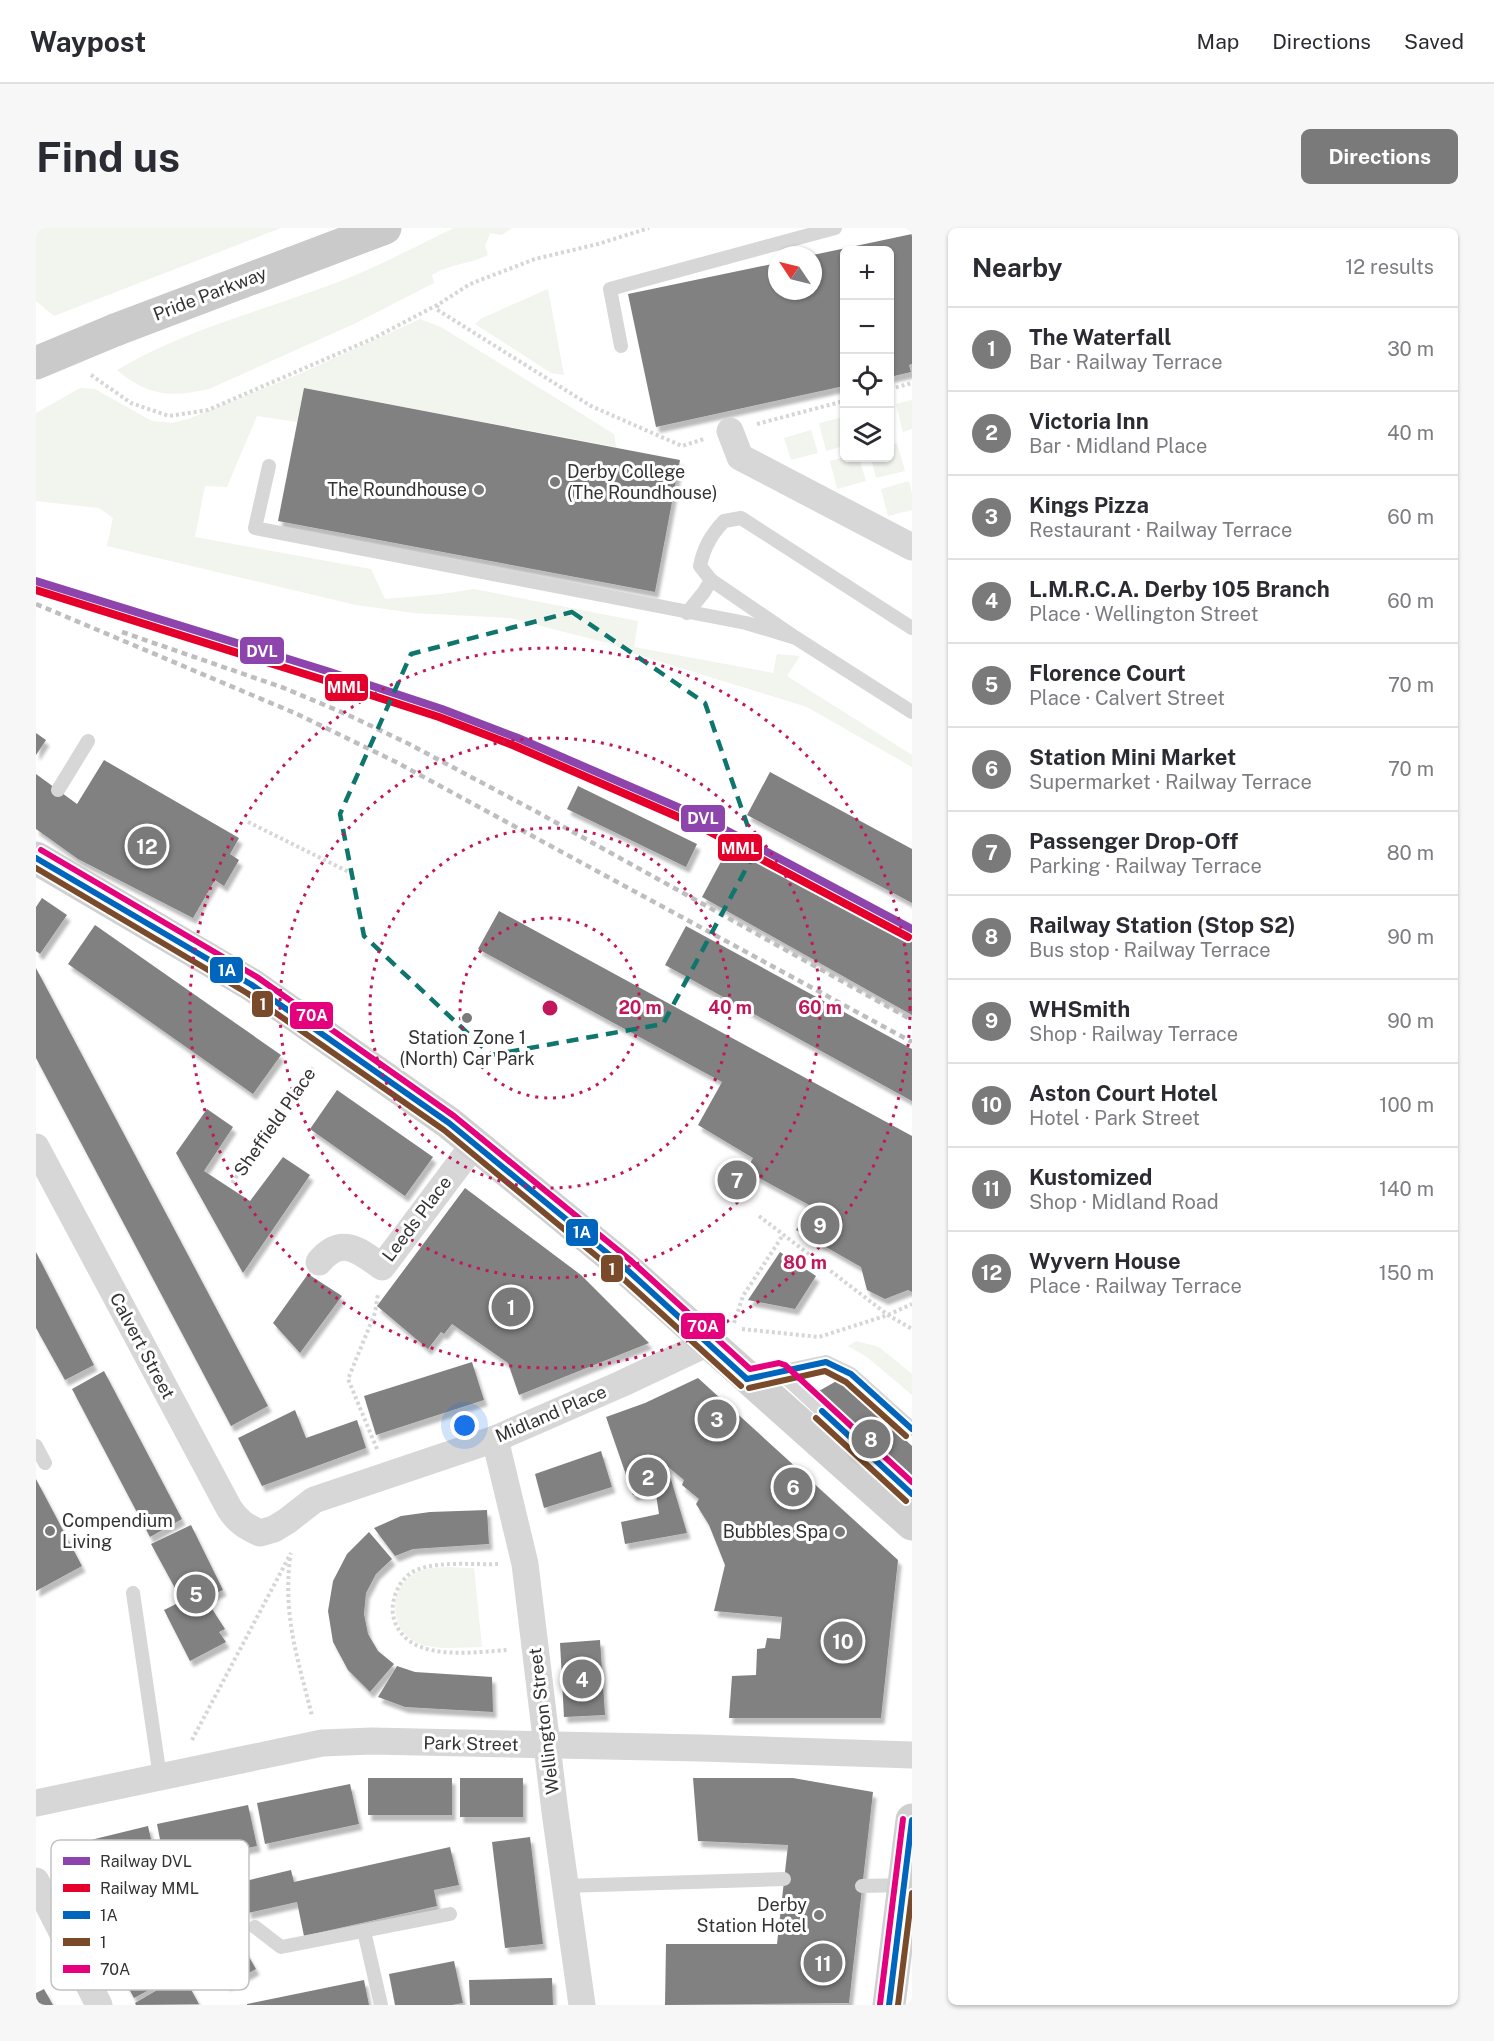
<!DOCTYPE html>
<html lang="en">
<head>
<meta charset="utf-8">
<style>
  :root { --surface:#fff; --page:#f7f7f7; --text:#2b2b33; --muted:#7c7c81; --line:#e1e1e2; --accent:#7a7a7a }
  body { margin:0; font-family:"Public Sans",sans-serif; background:var(--page); color:var(--text) }
  .controls { position:absolute; right:18px; top:18px; display:grid; overflow:hidden; border-radius:9px; box-shadow:0 2px 4px #0004 }
  .controls button { width:54px; height:54px; display:grid; place-items:center; padding:0; border:0; border-bottom:2px solid var(--line); background:var(--surface); color:var(--text); font:30px sans-serif }
  .compass { position:absolute; left:732px; top:18px; width:54px; height:54px; border-radius:50%; background:var(--surface); box-shadow:0 2px 4px #0004; rotate:305deg }
  .you { position:absolute; left:429px; top:1198px; width:21px; height:21px; margin:-15px; border:4px solid #fff; border-radius:50%; background:#1a73e8; box-shadow:0 0 0 9px #1a73e833 }
  .badge { display:grid; place-items:center; width:39px; height:39px; border-radius:50%; background:var(--accent); color:#fff; font-size:20px; font-weight:700 }
  .pin { position:absolute; translate:-50% -50%; border:3px solid #fff; box-shadow:0 2px 6px #0006 }
  .list { margin:0; padding:0; list-style:none }
  h2 { display:flex; justify-content:space-between; align-items:center; height:78px; margin:0; padding:0 24px; font-size:26px }
  h2 small { font-size:20px; font-weight:400; color:var(--muted) }
  .list li { display:grid; grid-template-columns:39px 1fr auto; gap:18px; align-items:center; box-sizing:border-box; height:84px; padding:0 24px; border-top:2px solid var(--line) }
  .list b { display:block; font-size:22px; white-space:nowrap }
  .list p { margin:0; font-size:20px; white-space:nowrap; color:var(--muted) }
  .list em { font-size:20px; font-style:normal; color:var(--muted) }
  .icon { flex:none; width:33px; height:33px; fill:none; stroke:currentColor; stroke-width:2; stroke-linecap:round; stroke-linejoin:round }
  .map { position:relative; flex:none; width:876px; height:1777px; overflow:hidden; border-radius:9px }
  header { display:flex; align-items:center; gap:36px; box-sizing:border-box; height:84px; padding:0 30px; background:var(--surface); border-bottom:2px solid var(--line) }
  header strong { font-size:28px }
  nav { display:flex; gap:33px; margin-inline-start:auto; font-size:21px }
  .intro { display:flex; align-items:center; justify-content:space-between; box-sizing:border-box; height:144px; padding:0 36px }
  h1 { margin:0; font-size:42px }
  .button { padding:15px 27px; border-radius:9px; background:var(--accent); color:#fff; font-size:21px; font-weight:700 }
  main { display:flex; gap:36px; padding:0 36px }
  aside { flex:1; background:var(--surface); border-radius:9px; box-shadow:0 2px 4px #0004 }
  .map>svg:first-child { display:block }
</style>
</head>
<body>
<header>
<strong>Waypost</strong>
<nav><a>Map</a><a>Directions</a><a>Saved</a></nav>
</header>
<div class="intro"><h1>Find us</h1><a class="button">Directions</a></div>
<main>
<div class="map">
<svg width="876" height="1777" viewBox="0 0 876 1777">
  <defs>
    <filter id="shadow"><feDropShadow dx="3.5" dy="6" stdDeviation="1.5" flood-color="#0004"/></filter>
  </defs>
  <rect width="100%" height="100%" fill="#fff"/>
  <g fill="#f1f5ed">
    <path d="M 0,0 L 245,0 L 18,88 L 0,73 Z"/>
    <path d="M 418,0 L 476,0 L 466,7 L 454,5 L 449,18 L 452,27 C 434,36 413,36 396,47 L 398,55 L 318,96 L 173,161 C 134,170 112,168 81,142 C 148,102 225,83 297,56 C 338,41 378,19 418,0 Z"/>
    <path d="M 512,61 L 528,147 L 515,145 L 439,96 L 446,90 Z"/>
    <path d="M 384,91 L 405,99 L 578,206 L 580,219 L 268,160 L 261,194 L 221,188 L 191,259 L 169,258 L 159,309 L 335,341 L 349,371 L 406,366 L 438,361 L 602,393 L 598,419 L 737,445 L 741,426 L 764,428 L 751,448 L 876,527 L 876,539 L 771,479 L 593,424 L 575,416 L 474,390 L 378,385 L 320,377 L 71,318 L 77,290 L 63,280 L 0,273 L 0,185 L 44,160 L 59,161 L 116,193 L 136,195 L 152,191 L 261,147 Z"/>
    <path d="M 876,172 L 876,201 L 867,204 L 860,176 Z"/>
    <path d="M 808,189 L 808,218 L 790,223 L 783,195 Z"/>
    <path d="M 775,202 L 782,225 L 755,232 L 748,210 Z"/>
    <path d="M 861,215 L 869,243 L 840,250 L 835,230 L 854,230 L 854,217 Z"/>
    <path d="M 808,229 L 823,230 L 830,253 L 801,261 L 794,233 Z"/>
    <path d="M 873,253 L 876,265 L 876,282 L 852,288 L 845,261 Z"/>
    <path d="M 820,1113 L 843,1119 L 876,1146 L 876,1167 L 831,1129 L 812,1118 Z"/>
    <path d="M 438,1340 L 446,1419 C 427,1419 401,1423 382,1415 C 351,1402 352,1356 383,1343 C 399,1337 421,1340 438,1340 Z"/>
  </g>
  <g fill="#818181" filter="url(#shadow)">
    <path d="M 876,6 L 876,136 L 873,137 L 875,144 L 854,149 L 854,22 L 808,22 L 808,158 L 620,199 L 592,66 L 741,35 L 741,63 L 777,63 L 777,27 Z"/>
    <path d="M 268,160 L 644,232 L 619,364 L 242,293 Z"/>
    <path d="M 0,505 L 10,512 L 0,527 Z"/>
    <path d="M 68,532 L 203,610 L 194,626 L 203,632 L 188,658 L 179,652 L 157,690 L 42,631 L 0,601 L 0,546 L 41,576 Z"/>
    <path d="M 734,544 L 876,621 L 876,675 L 711,587 Z"/>
    <path d="M 542,558 L 661,616 L 650,639 L 531,581 Z"/>
    <path d="M 697,611 L 876,708 L 876,787 L 666,669 Z"/>
    <path d="M 6,670 L 31,687 L 4,726 L 0,723 L 0,679 Z"/>
    <path d="M 463,683 L 876,908 L 876,1064 L 872,1062 L 849,1071 L 831,1062 L 825,1039 L 760,1002 L 775,978 L 710,943 L 717,930 L 662,897 L 686,854 L 442,721 Z"/>
    <path d="M 59,697 L 245,827 L 217,866 L 32,736 Z"/>
    <path d="M 650,698 L 876,821 L 876,873 L 629,737 Z"/>
    <path d="M 0,740 L 232,1178 L 195,1198 L 0,830 Z"/>
    <path d="M 301,862 L 397,929 L 369,968 L 274,901 Z"/>
    <path d="M 171,881 L 197,899 L 168,943 L 214,973 L 247,929 L 274,947 L 207,1045 L 140,925 Z"/>
    <path d="M 429,960 L 545,1047 L 613,1115 L 483,1167 L 472,1135 L 416,1096 L 408,1106 L 405,1104 L 392,1121 L 341,1078 Z"/>
    <path d="M 0,1024 L 58,1137 L 29,1152 L 0,1100 Z"/>
    <path d="M 744,1024 L 780,1048 L 759,1081 L 712,1072 Z"/>
    <path d="M 272,1046 L 306,1068 L 264,1125 L 237,1095 Z"/>
    <path d="M 436,1134 L 448,1172 L 340,1207 L 328,1168 Z"/>
    <path d="M 68,1143 L 146,1291 L 114,1309 L 36,1161 Z"/>
    <path d="M 662,1150 L 862,1332 L 845,1490 L 693,1490 L 696,1448 L 720,1447 L 721,1421 L 729,1420 L 731,1410 L 744,1411 L 746,1389 L 678,1383 L 689,1337 L 673,1297 L 660,1276 L 663,1271 L 646,1257 L 648,1252 L 631,1238 L 651,1305 L 589,1316 L 585,1294 L 623,1286 L 619,1260 L 597,1267 L 570,1189 L 609,1175 Z"/>
    <path d="M 804,1151 L 876,1218 L 876,1247 L 783,1163 Z"/>
    <path d="M 259,1182 L 270,1210 L 321,1192 L 330,1220 L 226,1258 L 202,1210 Z"/>
    <path d="M 565,1223 L 576,1259 L 508,1280 L 499,1246 Z"/>
    <path d="M 0,1251 L 46,1338 L 0,1363 Z"/>
    <path d="M 451,1282 L 453,1316 L 377,1321 L 359,1328 L 338,1300 L 365,1288 L 394,1284 Z"/>
    <path d="M 155,1297 L 187,1362 L 169,1370 L 189,1401 L 183,1404 L 190,1414 L 154,1433 L 128,1382 L 146,1373 L 115,1316 Z"/>
    <path d="M 333,1304 L 356,1331 L 340,1346 L 330,1365 L 328,1386 L 332,1406 L 342,1423 L 358,1436 L 334,1464 L 312,1442 L 297,1414 L 292,1383 L 297,1353 L 311,1326 Z"/>
    <path d="M 564,1412 L 569,1487 L 528,1489 L 524,1415 Z"/>
    <path d="M 361,1438 L 379,1444 L 456,1449 L 457,1484 L 369,1479 L 342,1469 Z"/>
    <rect x="332" y="1550" width="84" height="37"/>
    <rect x="424" y="1550" width="63" height="39"/>
    <path d="M 657,1550 L 757,1550 L 837,1564 L 813,1775 L 629,1777 L 630,1716 L 741,1716 L 752,1617 L 662,1613 Z"/>
    <path d="M 314,1556 L 323,1596 L 229,1616 L 221,1575 Z"/>
    <path d="M 212,1577 L 221,1618 L 129,1637 L 121,1596 Z"/>
    <path d="M 112,1598 L 122,1641 L 40,1660 L 30,1618 Z"/>
    <path d="M 494,1609 L 507,1716 L 469,1720 L 456,1614 Z"/>
    <path d="M 414,1619 L 423,1657 L 398,1662 L 401,1678 L 268,1708 L 261,1674 L 212,1685 L 205,1654 L 255,1642 L 258,1654 Z"/>
    <path d="M 179,1670 L 220,1741 L 191,1757 L 150,1686 Z"/>
    <path d="M 130,1718 L 144,1745 L 98,1770 L 87,1750 L 101,1743 L 97,1736 Z"/>
    <path d="M 418,1733 L 427,1775 L 416,1777 L 359,1777 L 353,1746 Z"/>
    <path d="M 147,1747 L 163,1776 L 100,1777 L 99,1775 Z"/>
    <path d="M 516,1750 L 517,1777 L 434,1777 L 433,1752 Z"/>
    <path d="M 328,1752 L 333,1777 L 211,1777 L 211,1776 Z"/>
    <path d="M 8,1761 L 17,1777 L 0,1777 L 0,1765 Z"/>
  </g>
  <g fill="none" stroke-linecap="round" stroke-linejoin="round">
    <g stroke="#d6d6d6" stroke-width="4" stroke-dasharray="3 3" stroke-linecap="butt">
      <path d="M 402,77 L 400,81 L 555,178 L 646,218 L 668,211"/>
      <path d="M 55,147 L 95,175 L 133,188 L 172,182 L 338,110 L 403,76 L 434,56 L 499,31 L 562,16 L 613,0"/>
      <path d="M 854,161 L 876,155"/>
      <path d="M 721,196 L 808,173"/>
      <path d="M 212,594 L 315,645"/>
      <path d="M 196,955 L 278,838"/>
      <path d="M 723,988 L 852,1087 L 876,1101"/>
      <path d="M 698,1095 L 707,1068 L 747,1007"/>
      <path d="M 706,1101 L 783,1109 L 852,1087 L 876,1076"/>
      <path d="M 341,1221 L 312,1151 L 339,1085 L 342,1066"/>
      <path d="M 254,1330 C 247,1390 262,1431 276,1488"/>
      <path d="M 462,1336 C 439,1337 405,1333 383,1341 C 370,1345 361,1358 358,1371 C 355,1382 357,1393 363,1402 C 382,1433 440,1424 471,1422"/>
      <path d="M 156,1512 L 255,1325"/>
    </g>
    <g stroke="#d7d7d7" stroke-width="14">
      <path d="M 585,118 L 574,61 L 799,0"/>
      <path d="M 233,238 L 219,300 L 710,395 L 760,410"/>
      <path d="M 651,385 L 668,364 L 675,352"/>
      <path d="M 876,400 L 705,290 L 688,293 C 675,307 668,319 664,338 L 675,352 L 760,410 L 876,484"/>
      <path d="M 22,562 L 52,513"/>
      <path d="M 744,1144 L 876,1266"/>
      <path d="M 715,1150 L 790,1134 L 815,1146 L 876,1201"/>
      <path d="M 0,1218 L 9,1235"/>
      <path d="M 97,1365 L 124,1549"/>
      <path d="M 529,1658 L 748,1651"/>
      <path d="M 826,1658 L 867,1657"/>
      <path d="M 219,1699 L 245,1719 L 414,1686"/>
      <path d="M 328,1703 L 345,1777"/>
    </g>
    <g stroke="#d7d7d7" stroke-width="27">
      <path d="M 694,203 L 704,229 L 876,319"/>
      <path d="M 0,919 L 193,1280 C 201,1293 210,1299 224,1305 L 238,1301 L 251,1293 L 278,1272 L 459,1211 L 585,1156 L 672,1115"/>
      <path d="M 283,1034 C 305,1007 323,1022 346,1039 L 439,915"/>
      <path d="M 459,1211 L 489,1336 L 519,1584 L 546,1777"/>
      <path d="M 0,1575 L 286,1515 L 336,1513 L 665,1520 L 876,1527"/>
      <path d="M 0,1653 L 63,1777"/>
    </g>
    <g stroke="#d0d0d0" stroke-width="33">
      <path d="M 0,630 L 216,757 L 413,895 L 587,1038 L 876,1296"/>
      <path d="M 853,1777 L 876,1592"/>
    </g>
    <path stroke="#cacaca" stroke-width="33" d="M 79,102 L 349,0"/>
    <g stroke="#bebebe" stroke-width="4.5" stroke-dasharray="6 4.5" stroke-linecap="butt">
      <path d="M 0,376 L 261,486 L 360,534 L 876,814"/>
      <path d="M 86,404 L 248,460 L 310,486 L 373,516 L 501,584 L 876,792"/>
    </g>
    <path stroke="#cacaca" stroke-width="33" d="M 0,135 L 79,102"/>
    <g stroke="#fff" stroke-width="10">
      <g id="bus-1">
        <path d="M 0,630 L 216,757 L 413,895 L 587,1038 L 711,1151"/>
        <path d="M 711,1151 L 790,1134 L 815,1146 L 876,1201"/>
        <path d="M 786,1183 L 876,1266"/>
        <path d="M 853,1777 L 876,1592"/>
      </g>
    </g>
    <g stroke="#fff" stroke-width="10">
      <g id="bus-2">
        <path d="M 0,640 L 211,765 L 408,902 L 581,1045 L 705,1158"/>
        <path d="M 713,1160 L 789,1143 L 810,1154 L 870,1208"/>
        <path d="M 780,1190 L 870,1273"/>
        <path d="M 862,1777 L 876,1665"/>
      </g>
    </g>
    <g stroke="#fff" stroke-width="10">
      <g id="bus-3">
        <path d="M 5,622 L 221,749 L 418,888 L 593,1031 L 714,1141 L 743,1135 L 749,1137 L 876,1254"/>
        <path d="M 844,1776 L 867,1591"/>
      </g>
    </g>
    <use href="#bus-1" stroke="#0065bd" stroke-width="6"/>
    <use href="#bus-2" stroke="#7a4b2a" stroke-width="6"/>
    <use href="#bus-3" stroke="#e5007d" stroke-width="6"/>
    <g stroke="#fff" stroke-width="12">
      <path id="rail-1" d="M 0,353 L 291,443 L 406,481 L 482,510 L 667,590 L 876,701"/>
    </g>
    <g stroke="#fff" stroke-width="12">
      <path id="rail-2" d="M 0,362 L 288,452 L 403,489 L 479,518 L 663,598 L 872,709"/>
    </g>
    <use href="#rail-1" stroke="#8e44ad" stroke-width="8"/>
    <use href="#rail-2" stroke="#e4002b" stroke-width="8"/>
  </g>
  <path fill="none" stroke="#0f766e" stroke-width="4.5" stroke-dasharray="12 8" stroke-linejoin="round" d="M 536,384 L 669,475 L 720,622 L 627,796 L 455,827 L 328,708 L 304,586 L 375,426 Z"/>
  <g fill="none" stroke="#c2185b" stroke-width="3" stroke-dasharray="3 6">
    <circle cx="514" cy="780" r="90"/>
    <circle cx="514" cy="780" r="180"/>
    <circle cx="514" cy="780" r="270"/>
    <circle cx="514" cy="780" r="360"/>
  </g>
  <g fill="#7a7a7a" stroke="#fff" stroke-width="2">
    <circle cx="519" cy="254" r="6"/>
    <circle cx="443" cy="262" r="6"/>
    <circle cx="431" cy="790" r="6"/>
    <circle cx="14" cy="1303" r="6"/>
    <circle cx="804" cy="1304" r="6"/>
    <circle cx="783" cy="1687" r="6"/>
  </g>
  <g text-anchor="middle" stroke-width="6" stroke-linejoin="round" paint-order="stroke">
    <g font-size="18" fill="#333" stroke="#fff">
      <text transform="translate(174 66) rotate(-21)" y="6">Pride Parkway</text>
      <text transform="translate(239 894) rotate(-55)" y="6">Sheffield Place</text>
      <text transform="translate(381 991) rotate(-53)" y="6">Leeds Place</text>
      <text transform="translate(106 1118) rotate(62)" y="6">Calvert Street</text>
      <text transform="translate(515 1186) rotate(-23)" y="6">Midland Place</text>
      <text transform="translate(508 1493) rotate(-97)" y="6">Wellington Street</text>
      <text transform="translate(435 1516) rotate(1)" y="6">Park Street</text>
    </g>
    <g font-size="18" fill="#333" stroke="#fff" text-anchor="end">
      <text x="531" y="250" text-anchor="start">Derby College<tspan x="531" dy="21">(The Roundhouse)</tspan></text>
      <text x="431" y="268">The Roundhouse</text>
      <text x="431" y="816" text-anchor="middle">Station Zone 1<tspan x="431" dy="21">(North) Car Park</tspan></text>
      <text x="26" y="1299" text-anchor="start">Compendium<tspan x="26" dy="21">Living</tspan></text>
      <text x="792" y="1310">Bubbles Spa</text>
      <text x="771" y="1683">Derby<tspan x="771" dy="21">Station Hotel</tspan></text>
    </g>
  </g>
  <rect x="15" y="1612" width="198" height="150" rx="9" fill="#fff" stroke="#c2c2c2" stroke-width="1.5"/>
  <rect x="27" y="1629" width="27" height="8" fill="#8e44ad"/>
  <rect x="27" y="1656" width="27" height="8" fill="#e4002b"/>
  <rect x="27" y="1683" width="27" height="8" fill="#0065bd"/>
  <rect x="27" y="1710" width="27" height="8" fill="#7a4b2a"/>
  <rect x="27" y="1737" width="27" height="8" fill="#e5007d"/>
  <g font-size="16" fill="#333">
    <text x="64" y="1639">Railway DVL</text>
    <text x="64" y="1666">Railway MML</text>
    <text x="64" y="1693">1A</text>
    <text x="64" y="1720">1</text>
    <text x="64" y="1747">70A</text>
  </g>
  <circle cx="514" cy="780" r="9" fill="#c2185b" stroke="#fff" stroke-width="3"/>
  <g font-size="18" text-anchor="middle" font-weight="bold" fill="#c2185b" stroke="#fff" stroke-width="6" stroke-linejoin="round" paint-order="stroke">
    <text x="604" y="786">20 m</text>
    <text x="694" y="786">40 m</text>
    <text x="784" y="786">60 m</text>
    <text x="769" y="1041">80 m</text>
  </g>
  <g stroke="#fff" stroke-width="2">
    <rect x="203" y="408" width="46" height="29" rx="6" fill="#8e44ad"/>
    <rect x="288" y="445" width="45" height="29" rx="6" fill="#e4002b"/>
    <rect x="644" y="576" width="46" height="29" rx="6" fill="#8e44ad"/>
    <rect x="681" y="605" width="46" height="29" rx="6" fill="#e4002b"/>
    <rect x="173" y="728" width="35" height="28" rx="6" fill="#0065bd"/>
    <rect x="215" y="762" width="23" height="28" rx="6" fill="#7a4b2a"/>
    <rect x="253" y="773" width="45" height="29" rx="6" fill="#e5007d"/>
    <rect x="529" y="990" width="34" height="29" rx="6" fill="#0065bd"/>
    <rect x="564" y="1026" width="24" height="29" rx="6" fill="#7a4b2a"/>
    <rect x="644" y="1084" width="46" height="28" rx="6" fill="#e5007d"/>
  </g>
  <g font-size="16" text-anchor="middle" font-weight="bold" fill="#fff">
    <text x="226" y="429">DVL</text>
    <text x="310" y="465">MML</text>
    <text x="667" y="596">DVL</text>
    <text x="704" y="626">MML</text>
    <text x="191" y="748">1A</text>
    <text x="227" y="782">1</text>
    <text x="276" y="793">70A</text>
    <text x="546" y="1010">1A</text>
    <text x="576" y="1047">1</text>
    <text x="667" y="1104">70A</text>
  </g>
</svg>
<div class="controls">
<button>+</button>
<button>−</button>
<button><svg class="icon" aria-label="locate" viewBox="0 0 24 24"><circle cx="12" cy="12" r="6"/><path d="M12 2v4M12 18v4M2 12h4M18 12h4"/></svg></button>
<button><svg class="icon" aria-label="layers" viewBox="0 0 24 24"><path d="M12 4l9 5-9 5-9-5zM3 14l9 5 9-5"/></svg></button>
</div>
<svg class="compass" viewBox="-18 -18 36 36"><path d="M0-13l5 13h-10z" fill="#e53935"/><path d="M0 13l5-13h-10z" fill="#7c7c81"/></svg>
<div class="you"></div>
<div class="pin badge" style="left:475px;top:1079px">1</div>
<div class="pin badge" style="left:612px;top:1249px">2</div>
<div class="pin badge" style="left:681px;top:1191px">3</div>
<div class="pin badge" style="left:546px;top:1451px">4</div>
<div class="pin badge" style="left:160px;top:1366px">5</div>
<div class="pin badge" style="left:757px;top:1259px">6</div>
<div class="pin badge" style="left:701px;top:952px">7</div>
<div class="pin badge" style="left:835px;top:1211px">8</div>
<div class="pin badge" style="left:784px;top:997px">9</div>
<div class="pin badge" style="left:807px;top:1413px">10</div>
<div class="pin badge" style="left:787px;top:1735px">11</div>
<div class="pin badge" style="left:111px;top:618px">12</div>
</div>
<aside>
<h2>Nearby<small>12 results</small></h2>
<ul class="list">
<li><span class="badge">1</span><div><b>The Waterfall</b><p>Bar · Railway Terrace</p></div><em>30 m</em></li>
<li><span class="badge">2</span><div><b>Victoria Inn</b><p>Bar · Midland Place</p></div><em>40 m</em></li>
<li><span class="badge">3</span><div><b>Kings Pizza</b><p>Restaurant · Railway Terrace</p></div><em>60 m</em></li>
<li><span class="badge">4</span><div><b>L.M.R.C.A. Derby 105 Branch</b><p>Place · Wellington Street</p></div><em>60 m</em></li>
<li><span class="badge">5</span><div><b>Florence Court</b><p>Place · Calvert Street</p></div><em>70 m</em></li>
<li><span class="badge">6</span><div><b>Station Mini Market</b><p>Supermarket · Railway Terrace</p></div><em>70 m</em></li>
<li><span class="badge">7</span><div><b>Passenger Drop-Off</b><p>Parking · Railway Terrace</p></div><em>80 m</em></li>
<li><span class="badge">8</span><div><b>Railway Station (Stop S2)</b><p>Bus stop · Railway Terrace</p></div><em>90 m</em></li>
<li><span class="badge">9</span><div><b>WHSmith</b><p>Shop · Railway Terrace</p></div><em>90 m</em></li>
<li><span class="badge">10</span><div><b>Aston Court Hotel</b><p>Hotel · Park Street</p></div><em>100 m</em></li>
<li><span class="badge">11</span><div><b>Kustomized</b><p>Shop · Midland Road</p></div><em>140 m</em></li>
<li><span class="badge">12</span><div><b>Wyvern House</b><p>Place · Railway Terrace</p></div><em>150 m</em></li>
</ul>
</aside>
</main>
</body>
</html>
